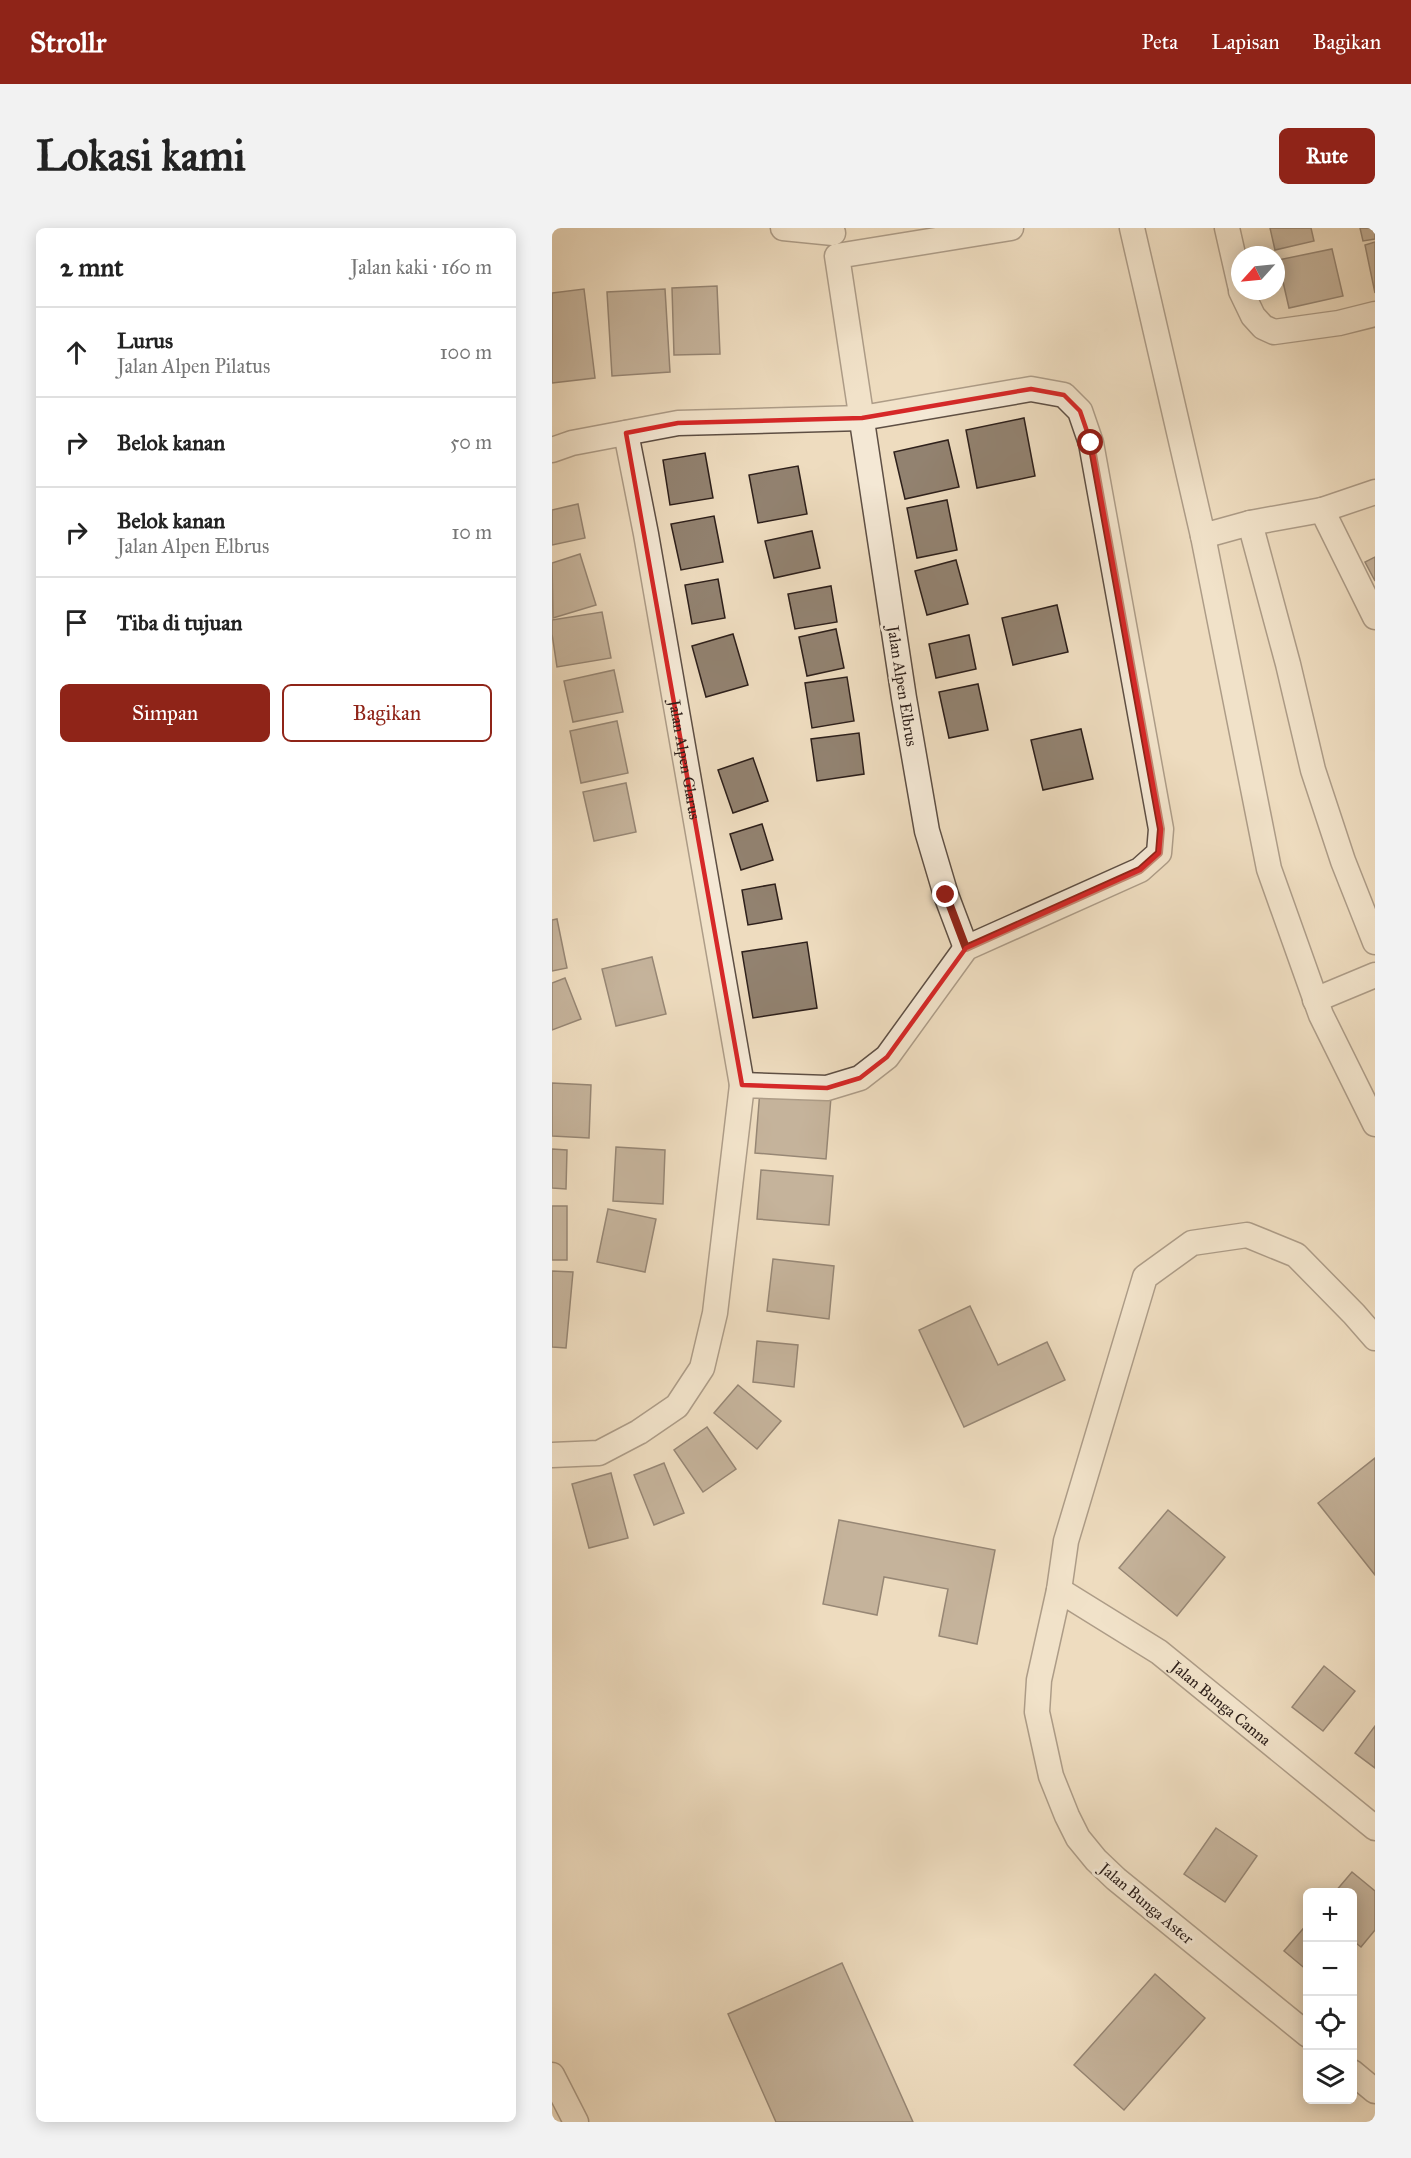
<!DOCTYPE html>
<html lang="id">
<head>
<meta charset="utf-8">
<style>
  :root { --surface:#fff; --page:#f2f2f2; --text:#222; --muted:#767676; --line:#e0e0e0; --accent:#8f2418 }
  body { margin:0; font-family:"IM FELL Great Primer",serif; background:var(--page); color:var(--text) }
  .controls { position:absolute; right:18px; bottom:18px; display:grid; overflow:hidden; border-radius:9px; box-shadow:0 3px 15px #0003 }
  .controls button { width:54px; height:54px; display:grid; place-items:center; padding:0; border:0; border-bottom:2px solid var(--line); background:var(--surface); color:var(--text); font:30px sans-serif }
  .compass { position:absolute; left:679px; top:18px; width:54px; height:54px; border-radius:50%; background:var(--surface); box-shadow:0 3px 15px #0003; rotate:243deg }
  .stop { position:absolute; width:18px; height:18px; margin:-14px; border:4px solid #8f2418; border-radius:50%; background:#fff }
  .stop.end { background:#8f2418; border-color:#fff; box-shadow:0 2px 6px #0008 }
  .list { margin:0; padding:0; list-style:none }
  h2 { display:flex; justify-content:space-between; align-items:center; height:78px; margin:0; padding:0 24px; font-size:26px }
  h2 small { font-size:20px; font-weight:400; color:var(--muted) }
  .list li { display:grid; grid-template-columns:39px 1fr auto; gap:18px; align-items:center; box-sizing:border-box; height:90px; padding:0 24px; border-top:2px solid var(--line) }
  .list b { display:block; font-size:22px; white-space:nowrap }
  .list p { margin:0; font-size:20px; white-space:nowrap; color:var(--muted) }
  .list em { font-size:20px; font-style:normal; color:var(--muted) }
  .actions { display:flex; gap:12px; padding:18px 24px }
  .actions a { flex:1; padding:14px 0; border:2px solid var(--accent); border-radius:9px; text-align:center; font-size:21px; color:var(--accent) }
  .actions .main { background:var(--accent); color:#fff }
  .icon { flex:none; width:33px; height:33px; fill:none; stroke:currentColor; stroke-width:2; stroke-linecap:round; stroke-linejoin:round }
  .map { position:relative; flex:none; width:823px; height:1894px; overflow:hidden; border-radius:9px }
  header { display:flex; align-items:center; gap:36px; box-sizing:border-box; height:84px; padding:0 30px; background:var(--accent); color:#fff }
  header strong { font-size:28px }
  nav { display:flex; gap:33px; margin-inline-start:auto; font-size:21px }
  .intro { display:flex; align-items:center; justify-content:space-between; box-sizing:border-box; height:144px; padding:0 36px }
  h1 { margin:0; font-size:42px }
  .button { padding:15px 27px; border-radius:9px; background:var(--accent); color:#fff; font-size:21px; font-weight:700 }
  main { display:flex; gap:36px; padding:0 36px }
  aside { flex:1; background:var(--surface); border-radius:9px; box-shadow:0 3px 15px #0003 }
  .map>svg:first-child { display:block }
</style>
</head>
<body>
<header>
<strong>Strollr</strong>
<nav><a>Peta</a><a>Lapisan</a><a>Bagikan</a></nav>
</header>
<div class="intro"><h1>Lokasi kami</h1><a class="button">Rute</a></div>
<main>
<aside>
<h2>2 mnt<small>Jalan kaki · 160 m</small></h2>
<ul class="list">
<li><svg class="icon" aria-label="ahead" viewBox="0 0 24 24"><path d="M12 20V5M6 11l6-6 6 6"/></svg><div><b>Lurus</b><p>Jalan Alpen Pilatus</p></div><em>100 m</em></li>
<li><svg class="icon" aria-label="right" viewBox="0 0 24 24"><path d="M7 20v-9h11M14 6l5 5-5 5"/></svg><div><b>Belok kanan</b></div><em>50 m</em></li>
<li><svg class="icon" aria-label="right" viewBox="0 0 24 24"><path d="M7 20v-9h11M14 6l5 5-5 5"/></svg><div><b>Belok kanan</b><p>Jalan Alpen Elbrus</p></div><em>10 m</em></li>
<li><svg class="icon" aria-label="arrive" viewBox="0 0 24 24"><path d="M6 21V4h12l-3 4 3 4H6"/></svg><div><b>Tiba di tujuan</b></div></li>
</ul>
<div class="actions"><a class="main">Simpan</a><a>Bagikan</a></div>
</aside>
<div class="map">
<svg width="823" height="1894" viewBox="0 0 823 1894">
  <rect width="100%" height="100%" fill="#eedcbf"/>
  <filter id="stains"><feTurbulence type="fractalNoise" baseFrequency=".00333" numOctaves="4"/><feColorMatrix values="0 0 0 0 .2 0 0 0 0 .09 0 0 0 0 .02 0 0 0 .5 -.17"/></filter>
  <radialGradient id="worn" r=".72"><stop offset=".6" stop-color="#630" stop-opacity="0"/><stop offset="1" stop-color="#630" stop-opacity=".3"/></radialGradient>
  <g fill="#928270" stroke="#2e201b" stroke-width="1.5">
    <path d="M 718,0 L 759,0 L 762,13 L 723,22 Z"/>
    <path d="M 808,0 L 823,0 L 823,11 L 811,13 Z"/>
    <path d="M 823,14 L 823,65 L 813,17 Z"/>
    <path d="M 780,21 L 791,68 L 737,80 L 726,32 Z"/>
    <path d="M 165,58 L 168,126 L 122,127 L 120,60 Z"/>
    <path d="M 32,61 L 43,150 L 0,155 L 0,65 Z"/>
    <path d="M 113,61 L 118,144 L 60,148 L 55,64 Z"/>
    <path d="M 472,190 L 483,248 L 425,260 L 414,202 Z"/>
    <path d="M 396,212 L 407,259 L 353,271 L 342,224 Z"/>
    <path d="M 153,225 L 161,270 L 118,277 L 111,232 Z"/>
    <path d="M 246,238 L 255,286 L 206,295 L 197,247 Z"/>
    <path d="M 395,272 L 405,322 L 365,330 L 355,280 Z"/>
    <path d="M 26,276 L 33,310 L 0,317 L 0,282 Z"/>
    <path d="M 162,288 L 171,334 L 129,342 L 119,296 Z"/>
    <path d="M 260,303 L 268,340 L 222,350 L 213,313 Z"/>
    <path d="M 28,326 L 44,377 L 1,390 L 0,335 Z"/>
    <path d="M 823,329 L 823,353 L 813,334 Z"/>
    <path d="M 404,332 L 416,376 L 375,387 L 363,343 Z"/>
    <path d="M 166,351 L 173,390 L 140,396 L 133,357 Z"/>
    <path d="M 279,358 L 285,394 L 243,401 L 236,366 Z"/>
    <path d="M 505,377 L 516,424 L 461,437 L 450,390 Z"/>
    <path d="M 50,384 L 59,430 L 5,439 L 0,406 L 0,392 Z"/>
    <path d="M 284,401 L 292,440 L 255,448 L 247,409 Z"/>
    <path d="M 181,406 L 196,457 L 154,469 L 140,418 Z"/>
    <path d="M 417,407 L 424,441 L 384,450 L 377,416 Z"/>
    <path d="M 62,442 L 71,484 L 21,494 L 12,453 Z"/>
    <path d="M 295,449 L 302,493 L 260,500 L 253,455 Z"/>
    <path d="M 426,456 L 436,502 L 397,510 L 387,464 Z"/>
    <path d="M 65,493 L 76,545 L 29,555 L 18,503 Z"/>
    <path d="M 529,501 L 541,551 L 491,562 L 479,512 Z"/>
    <path d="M 307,505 L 312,546 L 265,553 L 259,511 Z"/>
    <path d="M 201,530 L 216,573 L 181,585 L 166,542 Z"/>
    <path d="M 74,555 L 84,604 L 42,613 L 31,564 Z"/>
    <path d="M 210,596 L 221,632 L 189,642 L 178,606 Z"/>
    <path d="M 223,656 L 230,691 L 196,697 L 190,662 Z"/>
    <path d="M 5,691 L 15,740 L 0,743 L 0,692 Z"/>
    <path d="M 255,714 L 265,780 L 201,790 L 190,724 Z"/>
    <path d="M 100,729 L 114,786 L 64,798 L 50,741 Z"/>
    <path d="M 13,750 L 29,791 L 0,802 L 0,755 Z"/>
    <path d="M 0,855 L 39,857 L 37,910 L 0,908 Z"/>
    <path d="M 208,862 L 279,869 L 274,931 L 203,925 Z"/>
    <path d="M 64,919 L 113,922 L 111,976 L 61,973 Z"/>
    <path d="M 0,921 L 15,922 L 14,961 L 0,960 Z"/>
    <path d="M 209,942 L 281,948 L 277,997 L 205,991 Z"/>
    <rect x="0" y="978" width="15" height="54"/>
    <path d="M 56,981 L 104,991 L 93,1044 L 45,1034 Z"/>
    <path d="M 221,1031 L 282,1038 L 277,1091 L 215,1083 Z"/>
    <path d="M 0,1043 L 21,1044 L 14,1120 L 0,1119 Z"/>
    <path d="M 418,1078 L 446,1137 L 495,1114 L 513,1152 L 412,1199 L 367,1102 Z"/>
    <path d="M 205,1113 L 246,1117 L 242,1159 L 201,1154 Z"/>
    <path d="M 186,1157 L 229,1193 L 205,1221 L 162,1185 Z"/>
    <path d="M 155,1199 L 184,1241 L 151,1264 L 122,1222 Z"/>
    <path d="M 823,1230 L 823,1347 L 766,1275 Z"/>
    <path d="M 112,1235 L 132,1285 L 102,1297 L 82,1247 Z"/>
    <path d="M 59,1245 L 76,1310 L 37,1320 L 20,1256 Z"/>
    <path d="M 616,1282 L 673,1329 L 625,1388 L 567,1340 Z"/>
    <path d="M 287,1292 L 443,1322 L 425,1416 L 387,1408 L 396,1361 L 332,1349 L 325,1387 L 271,1376 Z"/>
    <path d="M 772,1438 L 803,1463 L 771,1503 L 740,1479 Z"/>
    <path d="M 823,1498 L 823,1540 L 803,1525 Z"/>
    <path d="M 664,1600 L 705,1628 L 673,1674 L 632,1646 Z"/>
    <path d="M 800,1644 L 823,1663 L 823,1702 L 809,1719 L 800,1712 L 800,1664 L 783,1664 Z"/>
    <path d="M 756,1695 L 756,1743 L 732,1723 Z"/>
    <path d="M 290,1735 L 361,1894 L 224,1894 L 176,1786 Z"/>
    <path d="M 603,1746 L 653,1790 L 572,1882 L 522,1837 Z"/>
  </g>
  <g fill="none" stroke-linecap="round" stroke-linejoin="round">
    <g stroke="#5e4f44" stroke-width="27">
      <g id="street">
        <path d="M 231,0 L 281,5"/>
        <path d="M 580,0 L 651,308 L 717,641 L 769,787 L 823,896"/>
        <path d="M 675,0 L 688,57"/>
        <path d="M 689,63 L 701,88 L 711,99 L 722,104 L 787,95 L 823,86"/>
        <path id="s1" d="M 74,205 L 94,306 L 190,857"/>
        <path d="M 0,222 L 20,215 L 126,195 L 310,190 L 479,161 L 512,167 L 528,183 L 539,215 L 609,601 L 607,625 L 588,642 L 414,720 L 335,829 L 308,850 L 275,860 L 190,857 L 163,1085 L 150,1140 L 125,1178 L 87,1204 L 47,1225 L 0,1227"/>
        <path d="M 770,282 L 823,389"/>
        <path d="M 698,295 L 736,436 L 761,542 L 791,633 L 823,714"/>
        <path d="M 651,308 L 698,295 L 770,282 L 823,264"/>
        <path d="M 414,720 L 394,667 L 375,603 L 352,470 L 285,28 L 459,0"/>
        <path d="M 763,772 L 823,747"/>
        <path id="s2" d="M 507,1362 L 607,1424 L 823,1600"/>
        <path d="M 756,1807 L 564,1651 L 544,1632 L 526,1610 L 515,1588 L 499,1548 L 485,1484 L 487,1452 L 507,1362 L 514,1313 L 593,1049 L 640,1015 L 695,1007 L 744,1027 L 802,1086 L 823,1110"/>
        <path d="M 800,1844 L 823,1863"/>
        <path d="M 0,1847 L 24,1894"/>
      </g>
    </g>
    <use href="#street" stroke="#f4e8d5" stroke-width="24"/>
  </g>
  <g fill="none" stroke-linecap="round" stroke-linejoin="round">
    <path stroke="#8f2418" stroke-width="8" d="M 394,667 L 414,720 L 588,642 L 607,625 L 609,601 L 539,215"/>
  </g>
  <path d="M0 0H823V1894H0ZM 479,161 L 512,167 L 528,183 L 539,215 L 609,601 L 607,625 L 588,642 L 414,720 L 335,829 L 308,850 L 275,860 L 190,857 L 74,205 L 126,195 L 310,190 Z" fill="#eedcbf" fill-opacity=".55" fill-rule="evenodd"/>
  <path fill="none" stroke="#d62828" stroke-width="4.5" stroke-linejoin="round" d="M 479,161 L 512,167 L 528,183 L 539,215 L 609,601 L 607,625 L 588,642 L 414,720 L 335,829 L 308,850 L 275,860 L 190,857 L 74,205 L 126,195 L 310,190 Z"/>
  <g text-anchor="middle" stroke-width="6" stroke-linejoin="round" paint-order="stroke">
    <g font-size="16" fill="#2e201b" stroke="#f4e8d5">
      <text transform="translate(351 458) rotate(81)" y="6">Jalan Alpen Elbrus</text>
      <text dy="6" stroke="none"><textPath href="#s1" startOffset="332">Jalan Alpen Glarus</textPath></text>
      <text dy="6" stroke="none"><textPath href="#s2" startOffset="198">Jalan Bunga Canna</textPath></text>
      <text transform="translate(595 1675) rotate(40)" y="6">Jalan Bunga Aster</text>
    </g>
  </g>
  <rect width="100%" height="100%" filter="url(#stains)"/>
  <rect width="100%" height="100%" fill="url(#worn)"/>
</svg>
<div class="controls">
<button>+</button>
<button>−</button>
<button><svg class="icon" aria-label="locate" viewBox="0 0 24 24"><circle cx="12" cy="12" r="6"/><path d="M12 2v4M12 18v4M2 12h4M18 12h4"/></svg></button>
<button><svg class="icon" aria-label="layers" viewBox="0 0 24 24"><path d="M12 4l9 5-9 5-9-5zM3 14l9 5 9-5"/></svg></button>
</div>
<svg class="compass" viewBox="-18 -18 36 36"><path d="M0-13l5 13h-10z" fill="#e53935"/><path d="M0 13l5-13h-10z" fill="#767676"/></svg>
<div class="stop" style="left:539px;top:215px"></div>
<div class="stop end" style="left:394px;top:667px"></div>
</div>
</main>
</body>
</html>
